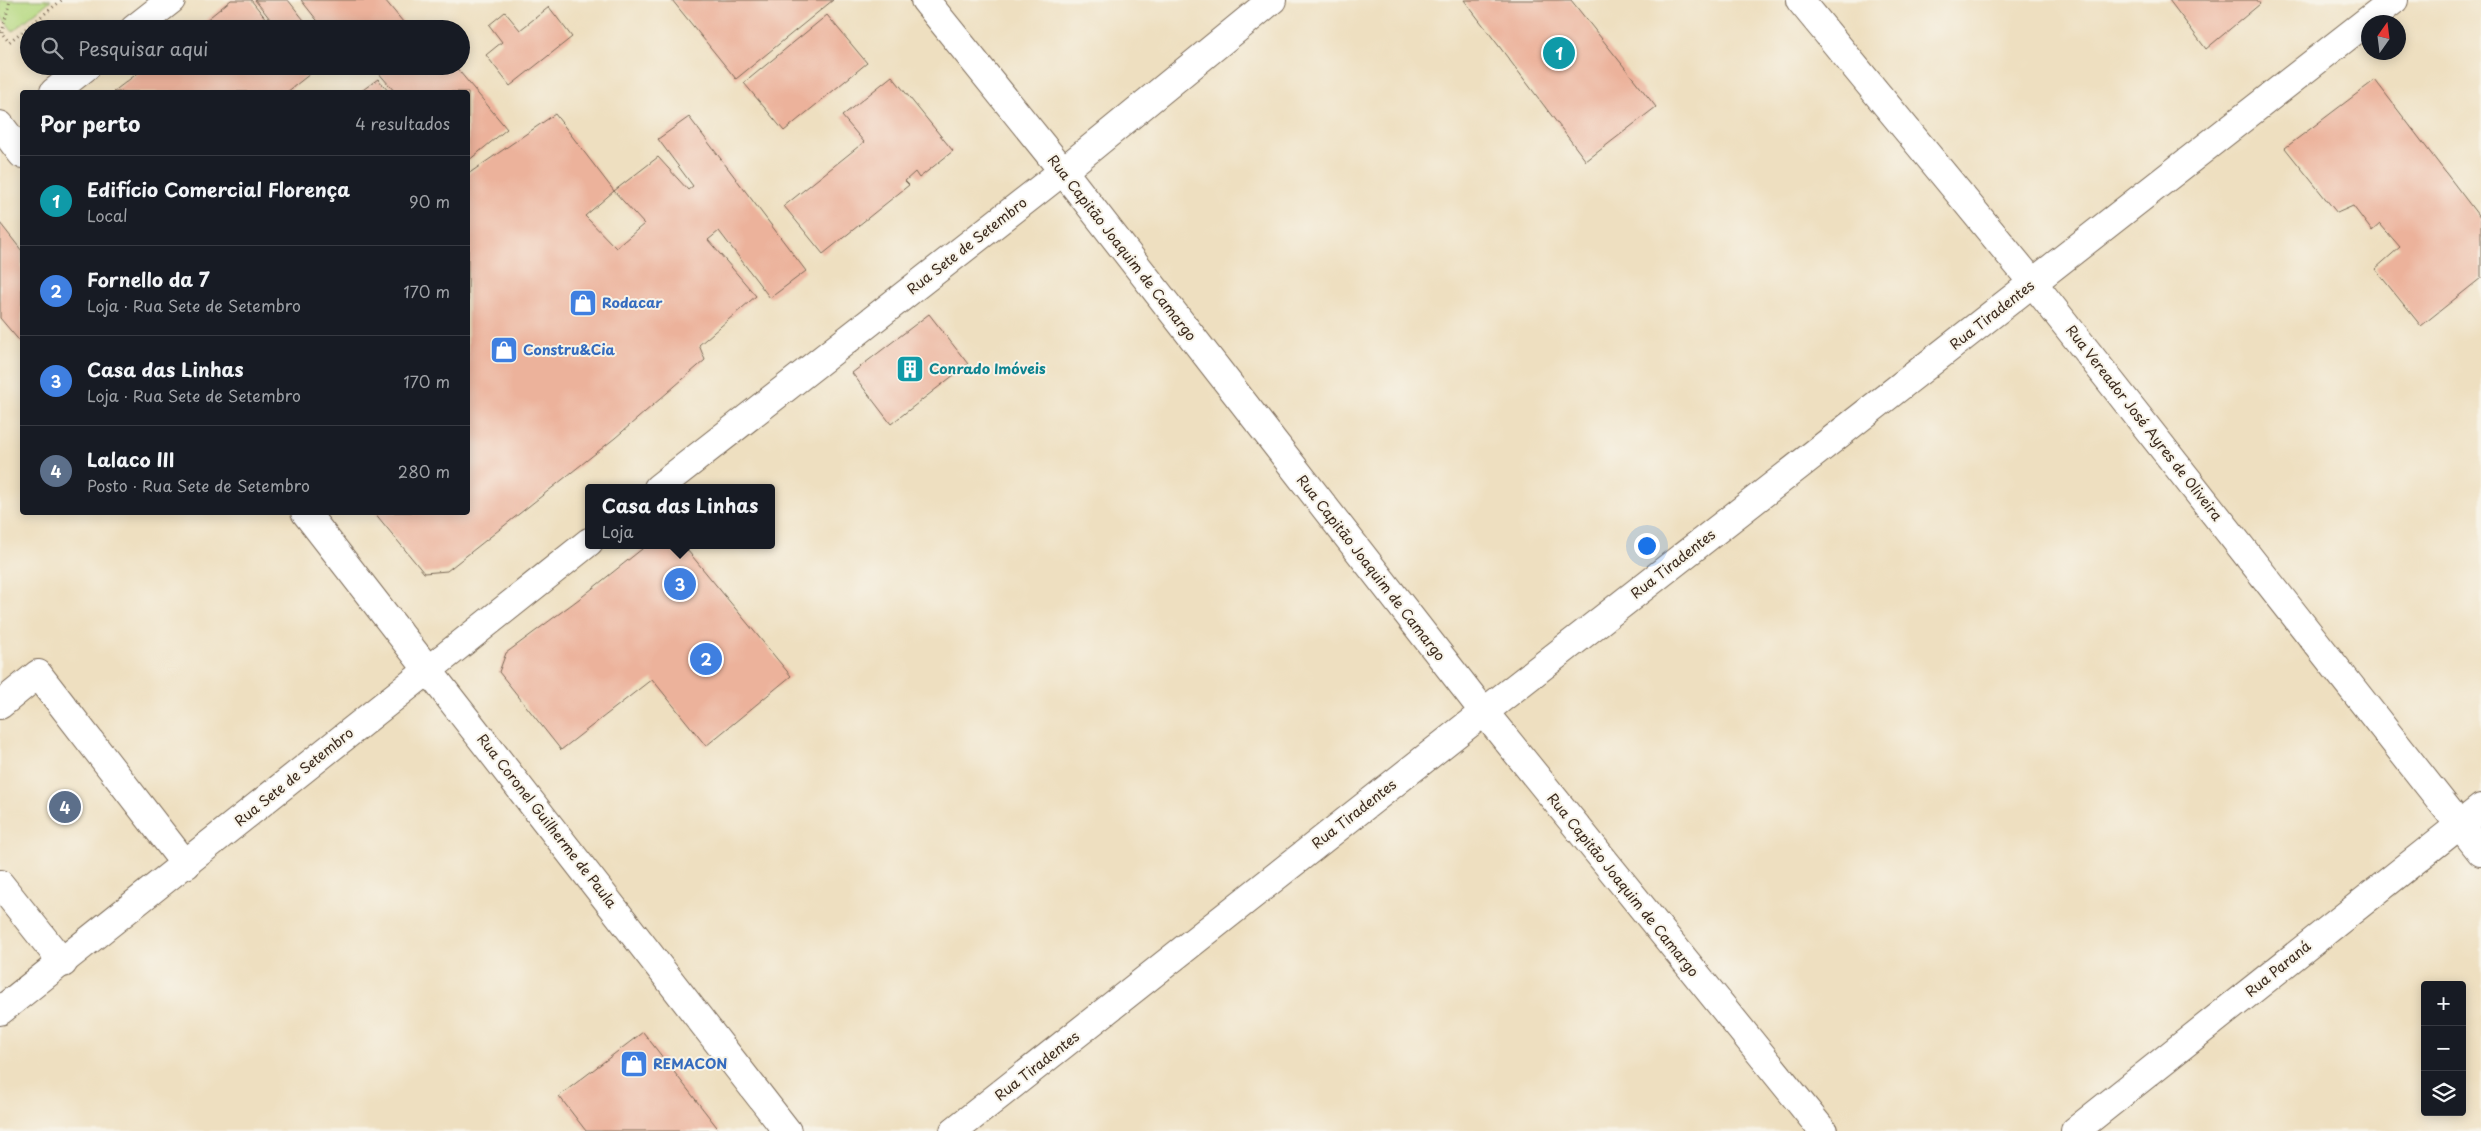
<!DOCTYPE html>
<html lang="pt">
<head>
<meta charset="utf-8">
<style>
  :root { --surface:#171b24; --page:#242831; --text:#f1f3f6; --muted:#9ea1a6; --line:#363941; --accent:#1f6fb2 }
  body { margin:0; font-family:"Playpen Sans",sans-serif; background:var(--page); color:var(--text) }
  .controls { position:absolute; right:15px; bottom:15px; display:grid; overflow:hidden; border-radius:5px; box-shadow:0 2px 12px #0003 }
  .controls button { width:45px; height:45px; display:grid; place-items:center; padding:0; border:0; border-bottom:1px solid var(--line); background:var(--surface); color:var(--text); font:25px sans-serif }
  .compass { position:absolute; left:2361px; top:15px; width:45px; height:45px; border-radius:50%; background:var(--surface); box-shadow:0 2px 12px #0003; rotate:14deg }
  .you { position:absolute; left:1646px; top:545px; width:18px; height:18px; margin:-12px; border:4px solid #fff; border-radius:50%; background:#1a73e8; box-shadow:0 0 0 8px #1a73e833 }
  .badge { display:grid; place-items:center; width:32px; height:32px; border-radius:50%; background:var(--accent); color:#fff; font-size:16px; font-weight:700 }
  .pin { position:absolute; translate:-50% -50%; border:2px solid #fff; box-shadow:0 1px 5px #0006 }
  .popup { position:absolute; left:585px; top:484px; width:190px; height:65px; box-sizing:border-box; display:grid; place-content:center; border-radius:5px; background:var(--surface); filter:drop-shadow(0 1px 4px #0005); font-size:16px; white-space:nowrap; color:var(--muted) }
  .popup b { font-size:19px; color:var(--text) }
  .popup::after { content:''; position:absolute; left:50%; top:100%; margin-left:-10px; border:10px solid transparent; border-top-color:var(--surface) }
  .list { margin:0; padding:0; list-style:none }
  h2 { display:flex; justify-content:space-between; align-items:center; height:65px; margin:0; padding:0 20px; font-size:21px }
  h2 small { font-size:16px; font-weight:400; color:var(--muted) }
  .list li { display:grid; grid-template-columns:32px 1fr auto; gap:15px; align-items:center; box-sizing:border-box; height:90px; padding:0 20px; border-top:1px solid var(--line) }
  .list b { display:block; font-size:19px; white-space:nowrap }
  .list p { margin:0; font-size:16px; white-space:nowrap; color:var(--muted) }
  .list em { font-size:16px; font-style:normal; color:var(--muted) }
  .icon { flex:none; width:28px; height:28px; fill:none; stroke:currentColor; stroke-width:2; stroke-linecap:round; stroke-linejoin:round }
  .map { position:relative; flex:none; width:2481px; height:1131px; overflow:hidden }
  .search { position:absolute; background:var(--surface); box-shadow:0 2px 12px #0003; left:20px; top:20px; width:450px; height:55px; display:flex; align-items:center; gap:12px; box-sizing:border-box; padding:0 18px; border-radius:28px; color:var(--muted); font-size:19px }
  .panel { position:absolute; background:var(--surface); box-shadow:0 2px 12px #0003; left:20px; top:90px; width:450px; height:425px; border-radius:5px }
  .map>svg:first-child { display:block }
</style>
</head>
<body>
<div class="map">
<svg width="2481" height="1131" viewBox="0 0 2481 1131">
  <rect width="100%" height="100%" fill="#f7f3e8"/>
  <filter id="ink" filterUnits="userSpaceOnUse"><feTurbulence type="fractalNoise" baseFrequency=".02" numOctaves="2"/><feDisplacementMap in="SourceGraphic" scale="10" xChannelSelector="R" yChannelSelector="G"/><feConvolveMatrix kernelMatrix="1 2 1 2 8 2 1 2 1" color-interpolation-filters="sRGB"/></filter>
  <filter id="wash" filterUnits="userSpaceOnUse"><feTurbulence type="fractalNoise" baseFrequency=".0096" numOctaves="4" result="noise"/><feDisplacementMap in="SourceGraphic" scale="20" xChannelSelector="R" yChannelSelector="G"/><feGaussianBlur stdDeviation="1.12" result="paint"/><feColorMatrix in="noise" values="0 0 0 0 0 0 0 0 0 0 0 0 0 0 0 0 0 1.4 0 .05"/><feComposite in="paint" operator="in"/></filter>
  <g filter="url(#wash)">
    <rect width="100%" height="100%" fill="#eedfc0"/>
    <path fill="#b6d981" stroke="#788250" d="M 0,0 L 51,0 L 13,31 L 0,15 Z"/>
    <g id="blocks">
      <g fill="#ecb29b" fill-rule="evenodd">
        <path d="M 231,0 L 251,0 L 274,29 L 195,29 Z"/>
        <path d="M 255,0 L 288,0 L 311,29 L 278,29 Z"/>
        <path d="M 301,0 L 385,0 L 408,28 L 324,29 Z"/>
        <path d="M 672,0 L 833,0 L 736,79 Z"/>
        <path d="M 1464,0 L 1571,0 L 1656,107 L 1586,161 Z"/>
        <path d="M 2169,0 L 2257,0 L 2260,4 L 2206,49 Z"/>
        <path d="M 549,7 L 572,37 L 510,86 L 486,55 L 502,42 L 489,25 L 505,12 L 520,30 Z"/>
        <path d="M 827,15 L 867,63 L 784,131 L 744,83 Z"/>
        <path d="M 147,66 L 304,66 L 310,74 L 287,92 L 113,92 Z"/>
        <path d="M 382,66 L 455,66 L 507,129 L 468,161 L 468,92 L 395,92 L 377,71 Z"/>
        <path d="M 892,76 L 953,151 L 919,178 L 915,172 L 905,181 L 909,185 L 823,254 L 784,206 L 864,142 L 842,116 Z"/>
        <path d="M 378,79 L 389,92 L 360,92 Z"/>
        <path d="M 2375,80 L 2481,219 L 2481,278 L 2421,326 L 2375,269 L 2400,247 L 2380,224 L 2372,231 L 2353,206 L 2337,213 L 2285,148 Z"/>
        <path d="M 555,114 L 614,191 L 658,157 L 688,190 L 693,186 L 658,139 L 689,117 L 806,271 L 770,298 L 719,231 L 708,240 L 756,296 L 699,345 L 705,360 L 615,438 L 447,571 L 424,573 L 374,512 L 468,512 L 468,174 ZM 614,191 L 644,224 L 616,248 L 585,216 Z"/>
        <path d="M 0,223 L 22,251 L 22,344 L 0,318 Z"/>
        <path d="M 929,314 L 968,364 L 891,424 L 852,373 Z"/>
        <path d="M 647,545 L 683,545 L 791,676 L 706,746 L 652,679 L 561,750 L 499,672 L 506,653 L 583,596 Z"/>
        <path d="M 643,1032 L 720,1131 L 586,1131 L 559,1096 Z"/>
      </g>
    </g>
  </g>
  <g filter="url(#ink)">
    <use href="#blocks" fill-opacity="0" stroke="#7a6957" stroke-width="1"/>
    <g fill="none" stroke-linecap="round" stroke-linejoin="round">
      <g stroke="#7a6957" stroke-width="30">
        <g id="minor">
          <path d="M 925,0 L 1063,171 L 1484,712 L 1823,1131"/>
          <path d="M 1800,0 L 2033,283 L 2481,852"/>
          <path d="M 134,29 L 171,0"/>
          <path d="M 54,92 L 87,66"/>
          <path d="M 0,125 L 22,154"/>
          <path d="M 658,488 L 1063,171 L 1272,0"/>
          <path d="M 305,512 L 787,1131"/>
          <path d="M 0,705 L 38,674 L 186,865"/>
          <path d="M 0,884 L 63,963"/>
          <path d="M 0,1011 L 589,542"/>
          <path d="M 954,1131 L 1484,712 L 2394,0"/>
          <path d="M 2075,1131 L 2481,808"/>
        </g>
      </g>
      <g stroke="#7a6957" stroke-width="3" stroke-dasharray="1 4" stroke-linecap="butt">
        <path d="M 0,31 L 9,42 L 62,0"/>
        <path d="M 2,33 L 10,0"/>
      </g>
      <use href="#minor" stroke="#fff" stroke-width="28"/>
    </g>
  </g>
  <defs>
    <g id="shop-square" transform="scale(1.4375)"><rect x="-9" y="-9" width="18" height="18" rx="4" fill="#3f7fe0" stroke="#f7f3e8"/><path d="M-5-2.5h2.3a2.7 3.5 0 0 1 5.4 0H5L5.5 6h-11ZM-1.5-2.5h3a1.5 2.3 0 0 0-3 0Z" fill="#fff"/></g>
    <g id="building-square" transform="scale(1.4375)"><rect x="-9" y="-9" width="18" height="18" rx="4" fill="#0f9aa8" stroke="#f7f3e8"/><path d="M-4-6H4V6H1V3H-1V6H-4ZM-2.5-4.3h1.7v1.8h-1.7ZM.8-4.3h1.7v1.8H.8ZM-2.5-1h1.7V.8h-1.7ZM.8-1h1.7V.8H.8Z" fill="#fff"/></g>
  </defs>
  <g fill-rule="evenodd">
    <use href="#shop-square" x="583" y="303"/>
    <use href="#shop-square" x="504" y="350"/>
    <use href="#building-square" x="910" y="369"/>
    <use href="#shop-square" x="634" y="1064"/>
  </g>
  <g text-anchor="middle" stroke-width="4" stroke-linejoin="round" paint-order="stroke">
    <g font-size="14" fill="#3b2a1e" stroke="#f7f3e8">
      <text transform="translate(967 246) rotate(-38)" y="5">Rua Sete de Setembro</text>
      <text transform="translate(1122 248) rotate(52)" y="5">Rua Capitão Joaquim de Camargo</text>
      <text transform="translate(1992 315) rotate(-38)" y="5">Rua Tiradentes</text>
      <text transform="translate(2144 423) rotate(52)" y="5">Rua Vereador José Ayres de Oliveira</text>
      <text transform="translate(1673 564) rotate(-38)" y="5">Rua Tiradentes</text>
      <text transform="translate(1371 568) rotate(52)" y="5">Rua Capitão Joaquim de Camargo</text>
      <text transform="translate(294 777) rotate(-39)" y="5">Rua Sete de Setembro</text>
      <text transform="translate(1354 814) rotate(-38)" y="5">Rua Tiradentes</text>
      <text transform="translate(547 821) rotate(52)" y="5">Rua Coronel Guilherme de Paula</text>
      <text transform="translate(1623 885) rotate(51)" y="5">Rua Capitão Joaquim de Camargo</text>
      <text transform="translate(2278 969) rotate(-39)" y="5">Rua Paraná</text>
      <text transform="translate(1037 1066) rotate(-38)" y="5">Rua Tiradentes</text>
    </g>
    <g font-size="14" font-weight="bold" fill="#366cbe" stroke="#f7f3e8" text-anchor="start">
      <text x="602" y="308">Rodacar</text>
      <text x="523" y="355">Constru&amp;Cia</text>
      <text x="653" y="1069">REMACON</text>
    </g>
    <g font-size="14" font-weight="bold" fill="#0d838f" stroke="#f7f3e8" text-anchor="start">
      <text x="929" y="374">Conrado Imóveis</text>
    </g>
  </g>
</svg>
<div class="controls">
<button>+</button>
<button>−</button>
<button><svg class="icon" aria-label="layers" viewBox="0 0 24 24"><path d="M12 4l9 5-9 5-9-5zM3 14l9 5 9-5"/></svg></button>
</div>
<svg class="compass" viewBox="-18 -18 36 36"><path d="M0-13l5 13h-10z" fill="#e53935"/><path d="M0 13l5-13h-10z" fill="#9ea1a6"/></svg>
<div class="you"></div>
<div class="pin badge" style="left:1559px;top:53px;background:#0f9aa8">1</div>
<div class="pin badge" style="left:706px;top:659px;background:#3f7fe0">2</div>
<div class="pin badge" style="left:680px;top:584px;background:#3f7fe0">3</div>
<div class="popup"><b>Casa das Linhas</b>Loja</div>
<div class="pin badge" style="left:65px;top:807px;background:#5c6f8a">4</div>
<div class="search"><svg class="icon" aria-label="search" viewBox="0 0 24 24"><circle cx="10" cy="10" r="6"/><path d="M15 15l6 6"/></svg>Pesquisar aqui</div>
<section class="panel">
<h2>Por perto<small>4 resultados</small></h2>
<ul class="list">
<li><span class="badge" style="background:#0f9aa8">1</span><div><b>Edifício Comercial Florença</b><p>Local</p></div><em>90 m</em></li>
<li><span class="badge" style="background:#3f7fe0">2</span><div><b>Fornello da 7</b><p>Loja · Rua Sete de Setembro</p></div><em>170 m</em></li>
<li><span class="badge" style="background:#3f7fe0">3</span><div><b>Casa das Linhas</b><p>Loja · Rua Sete de Setembro</p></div><em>170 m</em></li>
<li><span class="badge" style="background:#5c6f8a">4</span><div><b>Lalaco III</b><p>Posto · Rua Sete de Setembro</p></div><em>280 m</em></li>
</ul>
</section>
</div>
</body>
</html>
